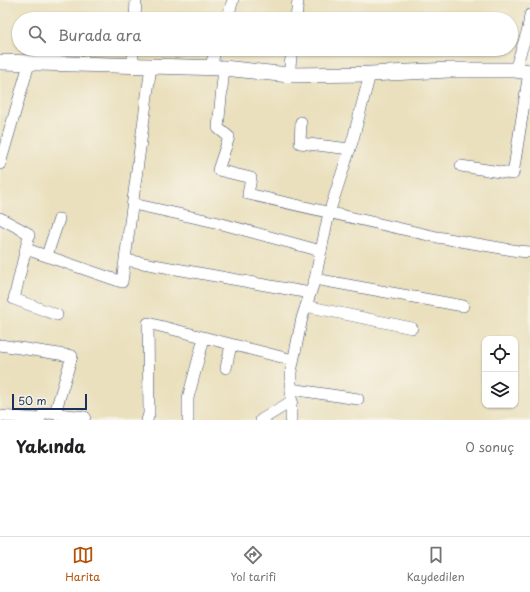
<!DOCTYPE html>
<html lang="tr">
<head>
<meta charset="utf-8">
<style>
  :root { --surface:#fff; --page:#f6f6f6; --text:#202124; --muted:#757577; --line:#e0e0e0; --accent:#b45309 }
  body { margin:0; font-family:"Playpen Sans",sans-serif; background:var(--page); color:var(--text) }
  .controls { position:absolute; right:12px; bottom:12px; display:grid; overflow:hidden; border-radius:8px; box-shadow:0 1px 3px #0004 }
  .controls button { width:36px; height:36px; display:grid; place-items:center; padding:0; border:0; border-bottom:1px solid var(--line); background:var(--surface); color:var(--text); font:20px sans-serif }
  .scale { position:absolute; left:12px; bottom:10px; width:75px; box-sizing:border-box; padding-left:4px; border:2px solid #1b2f5e; border-top:0; font-size:11px; line-height:14px; white-space:nowrap; color:#1b2f5e; -webkit-text-stroke:3px #f7f3e8; paint-order:stroke }
  .list { margin:0; padding:0; list-style:none }
  h2 { display:flex; justify-content:space-between; align-items:center; height:52px; margin:0; padding:0 16px; font-size:17px }
  h2 small { font-size:13px; font-weight:400; color:var(--muted) }
  .icon { flex:none; width:22px; height:22px; fill:none; stroke:currentColor; stroke-width:2; stroke-linecap:round; stroke-linejoin:round }
  .map { position:relative; flex:none; width:530px; height:420px; overflow:hidden }
  .search { position:absolute; background:var(--surface); box-shadow:0 1px 3px #0004; left:12px; right:12px; top:12px; height:44px; display:flex; align-items:center; gap:10px; box-sizing:border-box; padding:0 14px; border-radius:22px; color:var(--muted); font-size:15px }
  .sheet { height:116px; background:var(--surface) }
  nav { display:flex; justify-content:space-around; align-items:center; box-sizing:border-box; height:56px; border-top:1px solid var(--line); background:var(--surface); font-size:11px; color:var(--muted) }
  nav a { display:grid; justify-items:center; gap:2px }
  nav .on { color:var(--accent) }
  .map>svg:first-child { display:block }
</style>
</head>
<body>
<div class="map">
<svg width="530" height="420" viewBox="0 0 530 420">
  <rect width="100%" height="100%" fill="#f7f3e8"/>
  <filter id="ink" filterUnits="userSpaceOnUse"><feTurbulence type="fractalNoise" baseFrequency=".025" numOctaves="2"/><feDisplacementMap in="SourceGraphic" scale="8" xChannelSelector="R" yChannelSelector="G"/><feConvolveMatrix kernelMatrix="1 2 1 2 8 2 1 2 1" color-interpolation-filters="sRGB"/></filter>
  <filter id="wash" filterUnits="userSpaceOnUse"><feTurbulence type="fractalNoise" baseFrequency=".012" numOctaves="4" result="noise"/><feDisplacementMap in="SourceGraphic" scale="16" xChannelSelector="R" yChannelSelector="G"/><feGaussianBlur stdDeviation="0.9" result="paint"/><feColorMatrix in="noise" values="0 0 0 0 0 0 0 0 0 0 0 0 0 0 0 0 0 1.4 0 .05"/><feComposite in="paint" operator="in"/></filter>
  <g filter="url(#wash)">
    <rect width="100%" height="100%" fill="#eae0bd"/>
  </g>
  <g filter="url(#ink)">
    <g fill="none" stroke-linecap="round" stroke-linejoin="round">
      <g stroke="#3a4a6c" stroke-width="12">
        <g id="street">
          <path d="M 135,19 L 136,0"/>
          <path d="M 227,19 L 233,0"/>
          <path d="M 296,19 L 298,0"/>
          <path d="M 133,66 L 133,49"/>
          <path d="M 210,68 L 216,49"/>
          <path d="M 224,68 L 218,128 L 229,137 L 218,170 L 251,178 L 248,194 L 437,237 L 518,251 L 530,252"/>
          <path d="M 515,70 L 528,29 L 530,15"/>
          <path d="M 289,75 L 292,49"/>
          <path d="M 301,122 L 300,143 L 350,149"/>
          <path d="M 0,164 L 29,64"/>
          <path d="M 461,166 L 513,174 L 529,72"/>
          <path d="M 133,204 L 215,222 L 321,251"/>
          <path d="M 0,218 L 26,232 L 29,235 L 14,299 L 57,315"/>
          <path d="M 26,249 L 122,282 L 151,66"/>
          <path d="M 47,255 L 59,219"/>
          <path d="M 126,260 L 310,293"/>
          <path d="M 315,279 L 463,306"/>
          <path d="M 306,306 L 412,328"/>
          <path d="M 0,345 L 72,356 L 55,413"/>
          <path d="M 226,368 L 231,345"/>
          <path d="M 291,389 L 358,399"/>
          <path d="M 0,416 L 39,419"/>
          <path d="M 39,420 L 42,415 L 49,413 L 85,417"/>
          <path d="M 147,420 L 149,414 L 148,323 L 293,360"/>
          <path d="M 188,420 L 188,398 L 204,338"/>
          <path d="M 261,420 L 292,401"/>
          <path d="M 291,420 L 291,372 L 302,318 L 315,279 L 329,213 L 353,139 L 370,74"/>
        </g>
      </g>
      <g stroke="#3a4a6c" stroke-width="16">
        <path id="secondary" d="M 0,62 L 224,68 L 289,75 L 370,74 L 449,70 L 515,70 L 530,72"/>
      </g>
      <use href="#street" stroke="#fff" stroke-width="11"/>
      <use href="#secondary" stroke="#fff" stroke-width="15"/>
    </g>
  </g>
</svg>
<div class="controls">
<button><svg class="icon" aria-label="locate" viewBox="0 0 24 24"><circle cx="12" cy="12" r="6"/><path d="M12 2v4M12 18v4M2 12h4M18 12h4"/></svg></button>
<button><svg class="icon" aria-label="layers" viewBox="0 0 24 24"><path d="M12 4l9 5-9 5-9-5zM3 14l9 5 9-5"/></svg></button>
</div>
<div class="scale">50 m</div>
<div class="search"><svg class="icon" aria-label="search" viewBox="0 0 24 24"><circle cx="10" cy="10" r="6"/><path d="M15 15l6 6"/></svg>Burada ara</div>
</div>
<section class="sheet">
<h2>Yakında<small>0 sonuç</small></h2>
<ul class="list">
</ul>
</section>
<nav>
<a class="on"><svg class="icon" aria-label="map" viewBox="0 0 24 24"><path d="M3 6l6-2 6 2 6-2v14l-6 2-6-2-6 2zM9 4v14M15 6v14"/></svg>Harita</a>
<a><svg class="icon" aria-label="directions" viewBox="0 0 24 24"><path d="M12 3l9 9-9 9-9-9zM9 14v-3h6M13 9l2 2-2 2"/></svg>Yol tarifi</a>
<a><svg class="icon" aria-label="saved" viewBox="0 0 24 24"><path d="M7 4h10v16l-5-4-5 4z"/></svg>Kaydedilen</a>
</nav>
</body>
</html>
